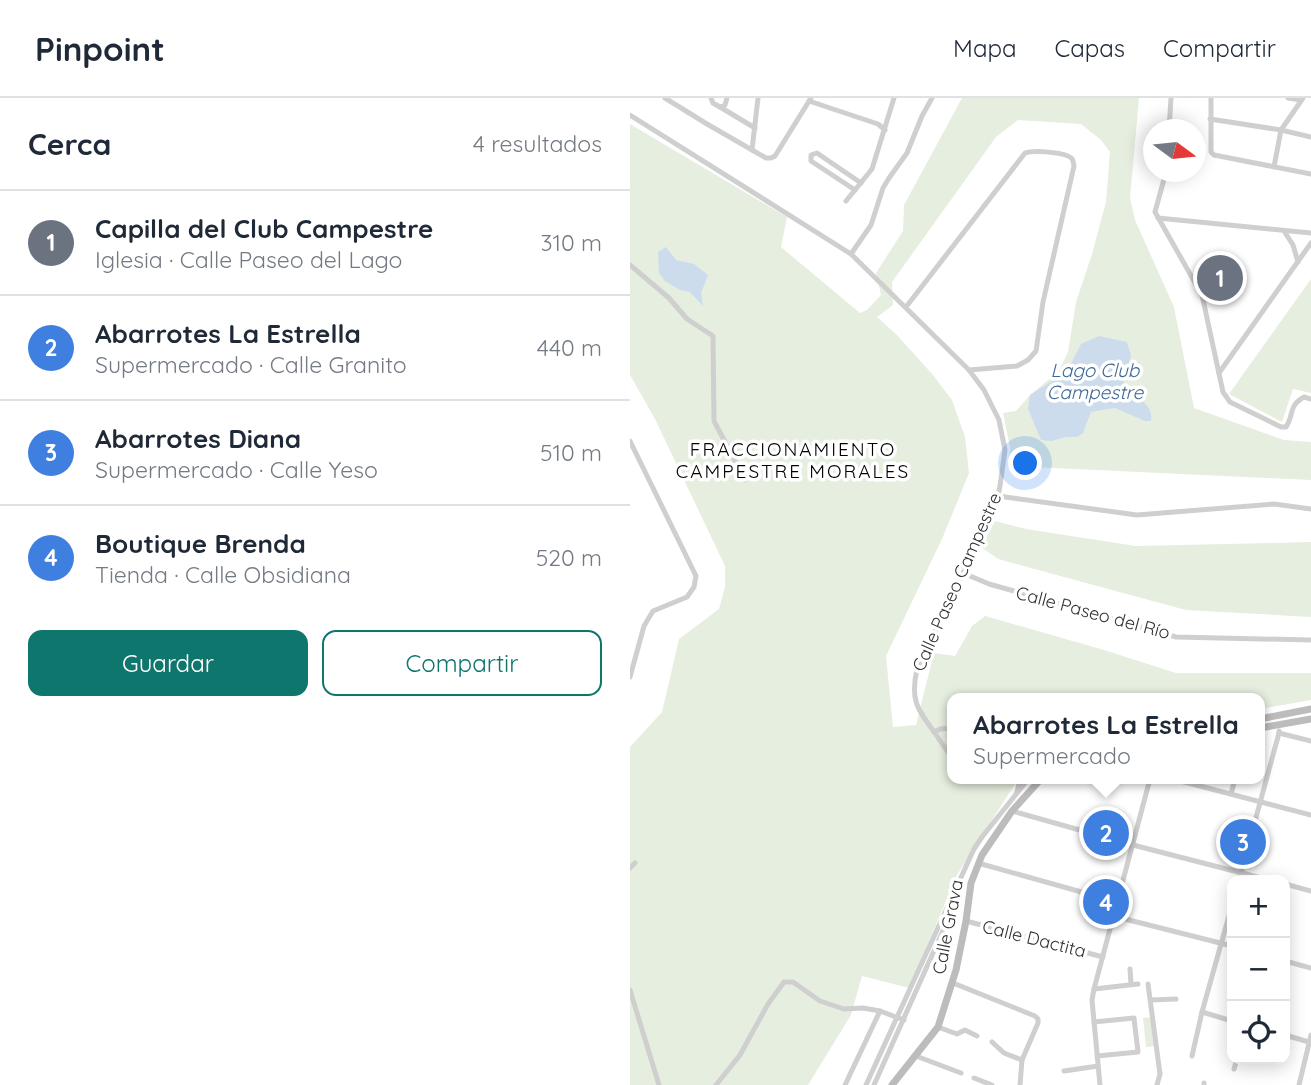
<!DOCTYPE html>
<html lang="es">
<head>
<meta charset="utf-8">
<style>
  :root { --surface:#fff; --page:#f2f2f3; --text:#1f2937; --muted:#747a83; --line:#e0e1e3; --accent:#0f766e }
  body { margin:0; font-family:Quicksand,sans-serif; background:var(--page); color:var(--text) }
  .controls { position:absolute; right:21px; bottom:21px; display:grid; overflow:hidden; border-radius:14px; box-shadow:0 4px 18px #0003 }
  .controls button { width:63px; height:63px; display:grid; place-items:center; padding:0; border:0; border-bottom:2px solid var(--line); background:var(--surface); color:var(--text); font:35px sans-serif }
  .compass { position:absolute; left:513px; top:21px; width:63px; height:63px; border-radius:50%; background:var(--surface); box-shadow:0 4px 18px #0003; rotate:105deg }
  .you { position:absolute; left:396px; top:366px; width:24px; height:24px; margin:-18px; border:5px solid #fff; border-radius:50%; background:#1a73e8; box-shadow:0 0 0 10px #1a73e833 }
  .badge { display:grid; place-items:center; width:46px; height:46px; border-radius:50%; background:var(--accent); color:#fff; font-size:23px; font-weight:700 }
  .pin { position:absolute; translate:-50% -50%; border:4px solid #fff; box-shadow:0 2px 7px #0006 }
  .popup { position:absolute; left:317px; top:595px; width:318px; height:91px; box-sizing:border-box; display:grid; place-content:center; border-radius:14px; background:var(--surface); filter:drop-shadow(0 2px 5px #0005); font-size:23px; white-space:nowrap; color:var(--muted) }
  .popup b { font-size:26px; color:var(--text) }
  .popup::after { content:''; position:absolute; left:50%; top:100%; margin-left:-14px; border:14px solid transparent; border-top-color:var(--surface) }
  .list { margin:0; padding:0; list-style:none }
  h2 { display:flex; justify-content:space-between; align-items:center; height:91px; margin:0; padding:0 28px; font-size:30px }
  h2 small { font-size:23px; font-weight:400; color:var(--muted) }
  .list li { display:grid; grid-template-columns:46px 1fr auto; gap:21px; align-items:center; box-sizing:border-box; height:105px; padding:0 28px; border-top:2px solid var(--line) }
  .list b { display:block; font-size:26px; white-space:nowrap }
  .list p { margin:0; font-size:23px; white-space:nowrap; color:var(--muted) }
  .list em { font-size:23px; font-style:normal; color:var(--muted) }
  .actions { display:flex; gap:14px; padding:21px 28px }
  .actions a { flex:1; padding:16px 0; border:2px solid var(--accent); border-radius:14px; text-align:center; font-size:24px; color:var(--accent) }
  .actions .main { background:var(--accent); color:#fff }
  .icon { flex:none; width:38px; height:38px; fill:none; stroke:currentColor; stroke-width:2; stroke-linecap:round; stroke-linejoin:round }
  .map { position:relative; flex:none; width:681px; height:987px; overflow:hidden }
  header { display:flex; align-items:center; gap:42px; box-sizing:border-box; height:98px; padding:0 35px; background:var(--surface); border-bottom:2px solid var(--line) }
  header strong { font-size:33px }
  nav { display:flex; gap:38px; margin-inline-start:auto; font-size:24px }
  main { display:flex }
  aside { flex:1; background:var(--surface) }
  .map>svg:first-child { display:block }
</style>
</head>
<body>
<header>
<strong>Pinpoint</strong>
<nav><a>Mapa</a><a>Capas</a><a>Compartir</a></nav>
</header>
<main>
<aside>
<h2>Cerca<small>4 resultados</small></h2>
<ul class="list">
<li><span class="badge" style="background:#6b7280">1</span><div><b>Capilla del Club Campestre</b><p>Iglesia · Calle Paseo del Lago</p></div><em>310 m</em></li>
<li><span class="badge" style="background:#3f7fe0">2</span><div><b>Abarrotes La Estrella</b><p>Supermercado · Calle Granito</p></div><em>440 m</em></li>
<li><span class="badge" style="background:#3f7fe0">3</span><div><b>Abarrotes Diana</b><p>Supermercado · Calle Yeso</p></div><em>510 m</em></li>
<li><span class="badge" style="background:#3f7fe0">4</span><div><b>Boutique Brenda</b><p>Tienda · Calle Obsidiana</p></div><em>520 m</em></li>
</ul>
<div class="actions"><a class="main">Guardar</a><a>Compartir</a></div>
</aside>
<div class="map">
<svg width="681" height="987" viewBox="0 0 681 987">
  <rect width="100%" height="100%" fill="#fff"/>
  <g fill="#e6eee0">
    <path d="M 332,0 L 509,0 L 500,100 L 505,122 L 544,209 L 564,310 L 654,342 L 681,344 L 681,382 L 379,368 L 380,349 L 373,315 L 386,313 L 400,297 L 429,273 L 438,254 L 446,204 L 462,156 L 476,104 L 480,54 L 471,42 L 451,26 L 388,22 L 366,39 L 262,184 L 263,207 L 247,219 L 266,236 L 303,277 L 322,302 L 335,339 L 339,375 L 312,441 L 256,558 L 263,629 L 286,627 L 304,555 L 325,558 L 342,528 L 355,518 L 474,552 L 546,575 L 681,575 L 681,602 L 630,611 L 630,600 L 322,600 L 322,681 L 385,681 L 385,686 L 327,777 L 279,890 L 232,878 L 221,917 L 178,987 L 0,987 L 0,649 L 32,614 L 49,541 L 89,511 L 95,489 L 95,468 L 25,321 L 0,277 L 0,26 L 157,119 L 151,149 L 230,215 L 237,212 L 251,197 L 246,175 L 273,133 L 274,107 Z"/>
    <path d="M 681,181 L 681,295 L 663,291 L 652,324 L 599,296 Z"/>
    <path d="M 365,423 L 396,431 L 506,448 L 681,444 L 681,519 L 556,512 L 368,461 L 351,449 Z"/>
    <path d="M 523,919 L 526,948 L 516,949 L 513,920 Z"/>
  </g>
  <g fill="#cddced">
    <path d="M 36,149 L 46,162 L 64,166 L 78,177 L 71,195 L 73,208 L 60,194 L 50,192 L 35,183 L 29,175 L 28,154 Z"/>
    <path d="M 469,238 L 497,244 L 501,258 L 494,283 L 493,296 L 502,300 L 509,300 C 517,307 523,312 521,323 L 515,323 L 485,310 L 461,314 L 453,335 L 447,339 L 435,339 L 422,343 L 411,342 L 398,311 L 400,297 L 431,277 L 440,268 L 451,246 Z"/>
  </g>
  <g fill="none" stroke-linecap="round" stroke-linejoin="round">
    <g stroke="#cfcfcf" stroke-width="5">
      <path d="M 35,0 L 77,26 L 136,60 L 141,60 L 145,58 L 181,0"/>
      <path d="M 81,0 L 83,5 L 90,9 L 95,7 L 97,0"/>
      <path d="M 581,0 L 581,54 L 584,57 L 681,76"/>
      <path d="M 658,0 L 671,2"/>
      <path d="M 179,3 L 248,26 L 255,32"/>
      <path d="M 90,9 L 125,30"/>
      <path d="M 0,17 L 221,156 L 339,272 L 354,292 L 369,322 L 375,352 L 370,388 L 368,398 L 333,475 L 287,571 C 280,602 287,611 305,635 C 310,643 315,651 322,659"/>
      <path d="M 580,21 L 651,32 L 681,39"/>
      <path d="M 539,32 L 541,0"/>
      <path d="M 122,52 L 128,0"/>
      <path d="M 644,69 L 651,32 L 673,0"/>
      <path d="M 536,74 L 525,114 L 572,197 L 593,294 L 600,304 L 651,329 L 656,329 C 664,317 658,308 674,299 L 681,301"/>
      <path d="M 225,92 L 181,63 L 181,57 L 187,55 L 231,85"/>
      <path d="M 216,103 L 242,71 L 264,0"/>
      <path d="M 528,120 L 681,135"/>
      <path d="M 654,133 L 663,147 L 668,164"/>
      <path d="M 221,156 L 241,127 L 253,90 L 259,80 L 277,55 L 292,18 L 302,0"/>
      <path d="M 0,167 L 39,200 L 57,221 L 83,238 L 84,323 L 115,382"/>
      <path d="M 276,209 L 395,55 C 404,52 428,54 438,58 C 443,60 443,62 444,68 L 413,204 L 406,253 L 398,262 L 387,268 L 339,272"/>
      <path d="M 589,275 L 681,145"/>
      <path d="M 0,343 L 66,478 L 64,489 L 57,499 L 23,513 L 14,528 L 0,579"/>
      <path d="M 368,398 L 507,417 L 644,406 L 681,411"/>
      <path d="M 333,475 L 359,486 L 546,539 L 681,542"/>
      <path d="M 649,633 L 649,635 L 681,643"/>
      <path d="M 304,634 C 310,630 315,629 322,632"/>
      <path d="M 543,681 L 681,717"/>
      <path d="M 387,694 L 390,681"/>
      <path d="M 601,696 L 605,681"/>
      <path d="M 382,713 L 503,747 L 639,782"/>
      <path d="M 348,765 L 487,804"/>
      <path d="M 0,770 L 5,765"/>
      <path d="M 609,782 L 649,635"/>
      <path d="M 655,786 L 681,793"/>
      <path d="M 483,818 L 602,848"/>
      <path d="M 336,823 L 473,859"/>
      <path d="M 655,863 L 681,870"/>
      <path d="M 500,871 L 501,886"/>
      <path d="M 323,885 L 405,918 L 408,921 L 408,925 L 392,962 L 390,987"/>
      <path d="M 518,886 L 530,976 L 527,987"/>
      <path d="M 464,891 L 508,886"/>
      <path d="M 0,892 L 29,987"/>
      <path d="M 521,902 L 546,901"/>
      <path d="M 572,914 L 602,923"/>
      <path d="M 464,924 L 504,920 L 508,954 L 467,958"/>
      <path d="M 308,929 L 327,936 L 335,932 L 347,938"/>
      <path d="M 655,937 L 679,944"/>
      <path d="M 362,944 L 374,955 L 392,962"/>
      <path d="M 286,958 L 331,975"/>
      <path d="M 562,958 L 572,914 L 602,807"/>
      <path d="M 604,971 L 607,961"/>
      <path d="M 434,973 L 468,968"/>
      <path d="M 344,980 L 362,987"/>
      <path d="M 86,987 L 110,957 L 138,906 L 154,884 L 163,884 L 190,903 L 214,911 L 233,910 L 250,913 L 274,922"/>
      <path d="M 215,987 L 250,913"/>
      <path d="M 236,987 L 344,751 L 352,739 L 395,685 L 396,681"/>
      <path d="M 244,987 L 324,808 L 324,797"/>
      <path d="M 470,987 L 462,902 L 464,891 L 520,681"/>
      <path d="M 574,987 L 574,985"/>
      <path d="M 669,987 L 681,937"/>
    </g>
    <g stroke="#bcbcbc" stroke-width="7">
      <path d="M 630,621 L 681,611"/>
      <path d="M 630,630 L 681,621"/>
      <path d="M 262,987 L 308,929 L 326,872 L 336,823 L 341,785 L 352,757 L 382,713 L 411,681"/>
    </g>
  </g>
  <g text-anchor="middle" stroke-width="7" stroke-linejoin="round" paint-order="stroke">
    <g font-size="18" fill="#323232" stroke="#fff">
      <text transform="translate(327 484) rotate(-66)" y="6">Calle Paseo Campestre</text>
      <text transform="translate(463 515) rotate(15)" y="6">Calle Paseo del Río</text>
      <text transform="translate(318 829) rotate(-79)" y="6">Calle Grava</text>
      <text transform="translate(404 841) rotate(14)" y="6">Calle Dactita</text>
    </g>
    <g font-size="19" font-style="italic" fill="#3f6895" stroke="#fff">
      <text x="465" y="279">Lago Club<tspan x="465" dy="22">Campestre</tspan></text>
    </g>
    <g font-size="19" letter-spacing="2" fill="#000" stroke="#fff">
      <text x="163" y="358">FRACCIONAMIENTO<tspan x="163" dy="22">CAMPESTRE MORALES</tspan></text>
    </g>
  </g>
</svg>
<div class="controls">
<button>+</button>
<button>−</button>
<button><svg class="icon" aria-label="locate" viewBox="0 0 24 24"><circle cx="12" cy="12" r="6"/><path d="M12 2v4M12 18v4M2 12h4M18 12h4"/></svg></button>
</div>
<svg class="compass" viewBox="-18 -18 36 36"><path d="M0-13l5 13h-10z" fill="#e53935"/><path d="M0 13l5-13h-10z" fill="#747a83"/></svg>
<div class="you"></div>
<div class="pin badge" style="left:590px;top:180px;background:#6b7280">1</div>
<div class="pin badge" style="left:476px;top:735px;background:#3f7fe0">2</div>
<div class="popup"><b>Abarrotes La Estrella</b>Supermercado</div>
<div class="pin badge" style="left:613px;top:744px;background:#3f7fe0">3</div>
<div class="pin badge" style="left:476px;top:804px;background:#3f7fe0">4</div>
</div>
</main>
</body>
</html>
